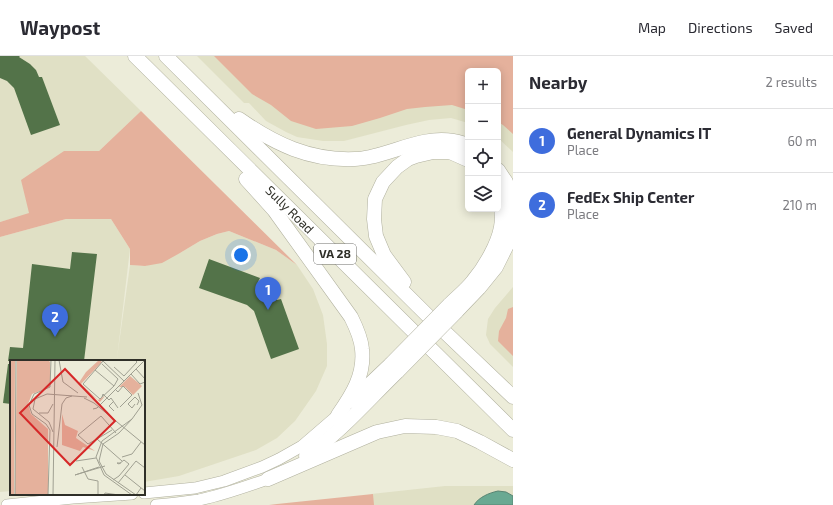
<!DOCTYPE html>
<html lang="en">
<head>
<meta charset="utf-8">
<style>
  :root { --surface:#fff; --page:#f2f2f3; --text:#2b2b33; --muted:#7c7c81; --line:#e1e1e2; --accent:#3e6ddd }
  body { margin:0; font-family:"Exo 2",sans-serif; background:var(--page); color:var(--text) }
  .controls { position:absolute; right:12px; top:12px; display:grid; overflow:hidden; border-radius:6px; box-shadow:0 2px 10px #0003 }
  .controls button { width:36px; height:36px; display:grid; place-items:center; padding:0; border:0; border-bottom:1px solid var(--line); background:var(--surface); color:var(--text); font:20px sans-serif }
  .you { position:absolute; left:241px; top:199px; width:14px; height:14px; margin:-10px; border:3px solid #fff; border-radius:50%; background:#1a73e8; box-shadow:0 0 0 6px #1a73e833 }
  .badge { display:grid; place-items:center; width:26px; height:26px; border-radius:50%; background:var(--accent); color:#fff; font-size:13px; font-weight:700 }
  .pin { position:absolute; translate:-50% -33px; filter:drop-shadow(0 1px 2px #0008) }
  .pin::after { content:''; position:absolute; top:21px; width:14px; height:12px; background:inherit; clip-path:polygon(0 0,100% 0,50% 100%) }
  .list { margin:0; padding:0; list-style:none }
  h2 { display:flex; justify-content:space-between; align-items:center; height:52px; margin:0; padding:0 16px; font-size:17px }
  h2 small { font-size:13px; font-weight:400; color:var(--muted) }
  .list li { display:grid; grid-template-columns:26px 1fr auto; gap:12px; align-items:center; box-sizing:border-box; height:64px; padding:0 16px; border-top:1px solid var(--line) }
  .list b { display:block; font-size:15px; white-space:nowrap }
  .list p { margin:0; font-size:13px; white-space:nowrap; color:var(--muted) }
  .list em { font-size:13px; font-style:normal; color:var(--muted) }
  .icon { flex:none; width:22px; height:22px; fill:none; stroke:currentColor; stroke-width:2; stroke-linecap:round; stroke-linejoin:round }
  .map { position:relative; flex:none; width:513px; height:449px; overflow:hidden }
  header { display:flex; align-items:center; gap:24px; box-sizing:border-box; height:56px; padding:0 20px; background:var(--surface); border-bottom:1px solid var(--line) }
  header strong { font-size:19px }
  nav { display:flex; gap:22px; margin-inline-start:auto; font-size:14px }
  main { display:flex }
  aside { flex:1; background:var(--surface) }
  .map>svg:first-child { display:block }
</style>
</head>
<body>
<header>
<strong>Waypost</strong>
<nav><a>Map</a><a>Directions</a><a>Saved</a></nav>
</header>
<main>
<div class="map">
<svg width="513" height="449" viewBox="0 0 513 449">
  <rect width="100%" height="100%" fill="#ececd9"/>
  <g fill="#e0e0c5">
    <path d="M 0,0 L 85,0 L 141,55 L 99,95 L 64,95 L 29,158 L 0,166 Z"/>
    <path d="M 197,0 L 513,0 L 513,96 L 498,82 L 498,15 L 468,15 L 468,67 L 451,62 L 429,64 L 406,69 L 344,85 L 323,85 L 297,81 L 286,76 L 266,65 L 249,47 L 244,47 Z"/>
    <path d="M 66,163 L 111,163 L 130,193 L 117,302 L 130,209 L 145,210 L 180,197 L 200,185 L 217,178 L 229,175 L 276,194 L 297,209 L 313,233 L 323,259 L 327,288 L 327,310 L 316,335 L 295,365 L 277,382 L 256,394 L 179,420 L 144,426 L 144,305 L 11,305 L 11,435 L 0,436 L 0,181 Z"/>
    <path d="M 513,231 L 513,311 L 490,288 L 486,279 L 488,263 L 495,252 Z"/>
    <path d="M 445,430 L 513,430 L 513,449 L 371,449 L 371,438 Z"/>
  </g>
  <g fill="#e5b19c">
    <path d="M 214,0 L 513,0 L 513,78 L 503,69 L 498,66 L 498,15 L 468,15 L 468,54 L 452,49 L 425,51 L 407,53 L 380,62 L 352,70 L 316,73 L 291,65 L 271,49 L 252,38 Z"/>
    <path d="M 141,55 L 297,209 L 276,194 L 229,175 L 217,178 L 200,185 L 180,197 L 162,207 L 145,210 L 130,209 L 130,193 L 111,163 L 66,163 L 0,181 L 0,166 L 29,157 L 21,124 L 64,95 L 99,95 Z"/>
    <path d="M 513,251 L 513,300 L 498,285 L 499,275 L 506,262 L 508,253 Z"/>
    <path d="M 373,438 L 374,449 L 269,449 L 277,448 Z"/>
  </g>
  <path fill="#69a992" stroke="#588472" d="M 498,435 L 506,436 L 513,440 L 513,449 L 474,449 C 479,441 489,437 498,435 Z"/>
  <g fill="#537349">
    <path d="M 0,0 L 20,0 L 19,1 L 30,8 L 36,14 L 39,21 L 42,21 L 60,69 L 31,79 L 14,32 L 7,25 L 0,22 Z"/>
    <path d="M 72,196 L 97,198 L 84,305 L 8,305 L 10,291 L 23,292 L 32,208 L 70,213 Z"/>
    <path d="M 209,203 L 260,222 L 258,226 L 265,229 L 270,233 L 277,244 L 281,243 L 299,293 L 271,303 L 254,255 L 247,249 L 199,232 Z"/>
    <path d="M 8,308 L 11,308 L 11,348 L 3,347 Z"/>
  </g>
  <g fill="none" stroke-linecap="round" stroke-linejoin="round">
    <g stroke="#b0b09e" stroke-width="12">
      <g id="secondary">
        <path d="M 144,437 L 195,432 L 224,425 L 262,411 L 279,403 L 302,390 L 338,359"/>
        <path d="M 7,449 L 73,442 L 132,438"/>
        <path d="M 156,449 C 170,448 185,446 199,444 C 223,439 245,431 268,423"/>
      </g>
    </g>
    <g stroke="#b0b09e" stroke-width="15">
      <g id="highway">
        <path id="s1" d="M 135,0 L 513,374"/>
        <path d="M 166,0 L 427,259 L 513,341"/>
        <path d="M 239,63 C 275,88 310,105 355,103 C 360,103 365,102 370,101 C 398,95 425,80 453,85 C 458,86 463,87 468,89"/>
        <path d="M 246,123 L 274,154 L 351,261 C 356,271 361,282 362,293 C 365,319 352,339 338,359"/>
        <path d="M 404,226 L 384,199 L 376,180 L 374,163 L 375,143 L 383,126 L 397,111 L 408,103 L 416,100 L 433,96 L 450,96 L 468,104"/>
        <path d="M 449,249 C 457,241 466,234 473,225 C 485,211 498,188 501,171 C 503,160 501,148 498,137"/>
        <path d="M 456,256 L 479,232 L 496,211 L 508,187 L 512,167 L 512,146 L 506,126 L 498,114"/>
        <path d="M 352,345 L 391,308"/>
        <path d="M 306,400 C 340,377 368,344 398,315"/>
        <path d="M 268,423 L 377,376 L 405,370 L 436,371 L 457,375 L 480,386 L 513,404"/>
      </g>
    </g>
    <use href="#secondary" stroke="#fff" stroke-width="11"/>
    <use href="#highway" stroke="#fff" stroke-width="14"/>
    <g stroke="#b0b09e" stroke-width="15" stroke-linecap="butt">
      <g id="highway-bridge">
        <path d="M 391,308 L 449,249"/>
        <path d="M 398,315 L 456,256"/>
      </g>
    </g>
    <use href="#highway-bridge" stroke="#fff" stroke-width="14"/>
  </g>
  <g text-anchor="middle" stroke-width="4" stroke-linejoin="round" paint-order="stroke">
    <rect fill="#fff" stroke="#6d6d68" stroke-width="1" x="314" y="188" width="42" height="20" rx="3"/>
    <g font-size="12" font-weight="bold" fill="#2f2f28">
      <text x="335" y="202">VA 28</text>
    </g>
    <g font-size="13" fill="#2f2f28" stroke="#fff">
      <text dy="5" stroke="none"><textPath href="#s1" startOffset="218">Sully Road</textPath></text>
    </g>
  </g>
  <g transform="translate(10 304)">
    <rect width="135" height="135" fill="#ececd9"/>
    <path d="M 0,0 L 5,0 L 4,135 L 0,135 ZM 7,0 L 38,0 L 40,2 L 40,27 L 22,34 L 18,44 L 21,54 L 38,69 L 38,135 L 5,135 ZM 89,0 L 92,2 L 71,24 L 88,40 L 95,36 L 90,42 L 68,24 L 76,12 ZM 120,16 L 132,26 L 123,35 L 115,27 L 109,27 ZM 52,54 L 55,65 L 68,71 L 66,78 L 85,91 L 73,87 L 70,91 L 52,85 Z" fill="#e5b19c"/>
    <path fill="none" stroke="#a0a092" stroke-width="1" d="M 49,0 L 53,22 L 68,33M 93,1 L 114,21M 92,4 L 108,19 L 104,26M 104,7 L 114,16 L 127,2 L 125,0M 126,9 L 135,19M 85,10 L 104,26 L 90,39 L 73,24 L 93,1M 121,14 L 130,24 L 135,22M 105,29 L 108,32 L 113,26 L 122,35 L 110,47M 92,37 L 93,34 L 99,40 L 101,38 L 108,48M 74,38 L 84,43 L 135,85M 104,41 L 99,46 L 104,51M 125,44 L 122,48 L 118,44 L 125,37 L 129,41 L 127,45M 83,49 L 87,48 L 135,0M 29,53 L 38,53 L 43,44M 122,59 L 132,45 L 128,33M 102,70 L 87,79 L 112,101M 43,72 L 39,62 L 23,49 L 25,39 L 37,34 L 77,37M 87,79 L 78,84 L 68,75 L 91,56 L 106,73M 47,87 L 52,44 L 56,38 L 62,36M 112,97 L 122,94 L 131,82M 66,101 L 86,98M 72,107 L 78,119 L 88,121 L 88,135M 89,107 L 65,115 L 95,106M 115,115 L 135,131M 103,120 L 109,116 L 119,104 L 114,100 L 109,104 L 107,103 L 111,103M 108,123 L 126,101 L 135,108M 5,135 L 6,0M 38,135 L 40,70 L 36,64 L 22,54 L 19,45 L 24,34 L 40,27 L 41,0M 43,135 L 45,0M 94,135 L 95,133 L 109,135M 122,135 L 94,115 L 86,97 L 92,81 L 122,59 L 109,73 L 93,84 L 89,101 L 96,114 L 126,135 L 131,128"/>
    <path fill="#d62828" fill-opacity="0.15" stroke="#d62828" stroke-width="2" d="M 55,9 L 105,61 L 60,105 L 10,53 Z"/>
    <rect width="135" height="135" fill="none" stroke="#2f2f28" stroke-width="2"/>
  </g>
</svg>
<div class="controls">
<button>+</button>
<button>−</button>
<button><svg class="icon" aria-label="locate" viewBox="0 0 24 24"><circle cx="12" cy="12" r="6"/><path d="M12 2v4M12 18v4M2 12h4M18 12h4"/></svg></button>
<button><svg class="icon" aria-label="layers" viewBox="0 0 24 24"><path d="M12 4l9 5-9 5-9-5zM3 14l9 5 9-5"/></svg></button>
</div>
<div class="you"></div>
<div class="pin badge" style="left:268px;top:254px">1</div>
<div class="pin badge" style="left:55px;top:281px">2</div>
</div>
<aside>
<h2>Nearby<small>2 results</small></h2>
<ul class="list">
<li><span class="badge">1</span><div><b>General Dynamics IT</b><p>Place</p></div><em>60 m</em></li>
<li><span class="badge">2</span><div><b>FedEx Ship Center</b><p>Place</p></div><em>210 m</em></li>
</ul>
</aside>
</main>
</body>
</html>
